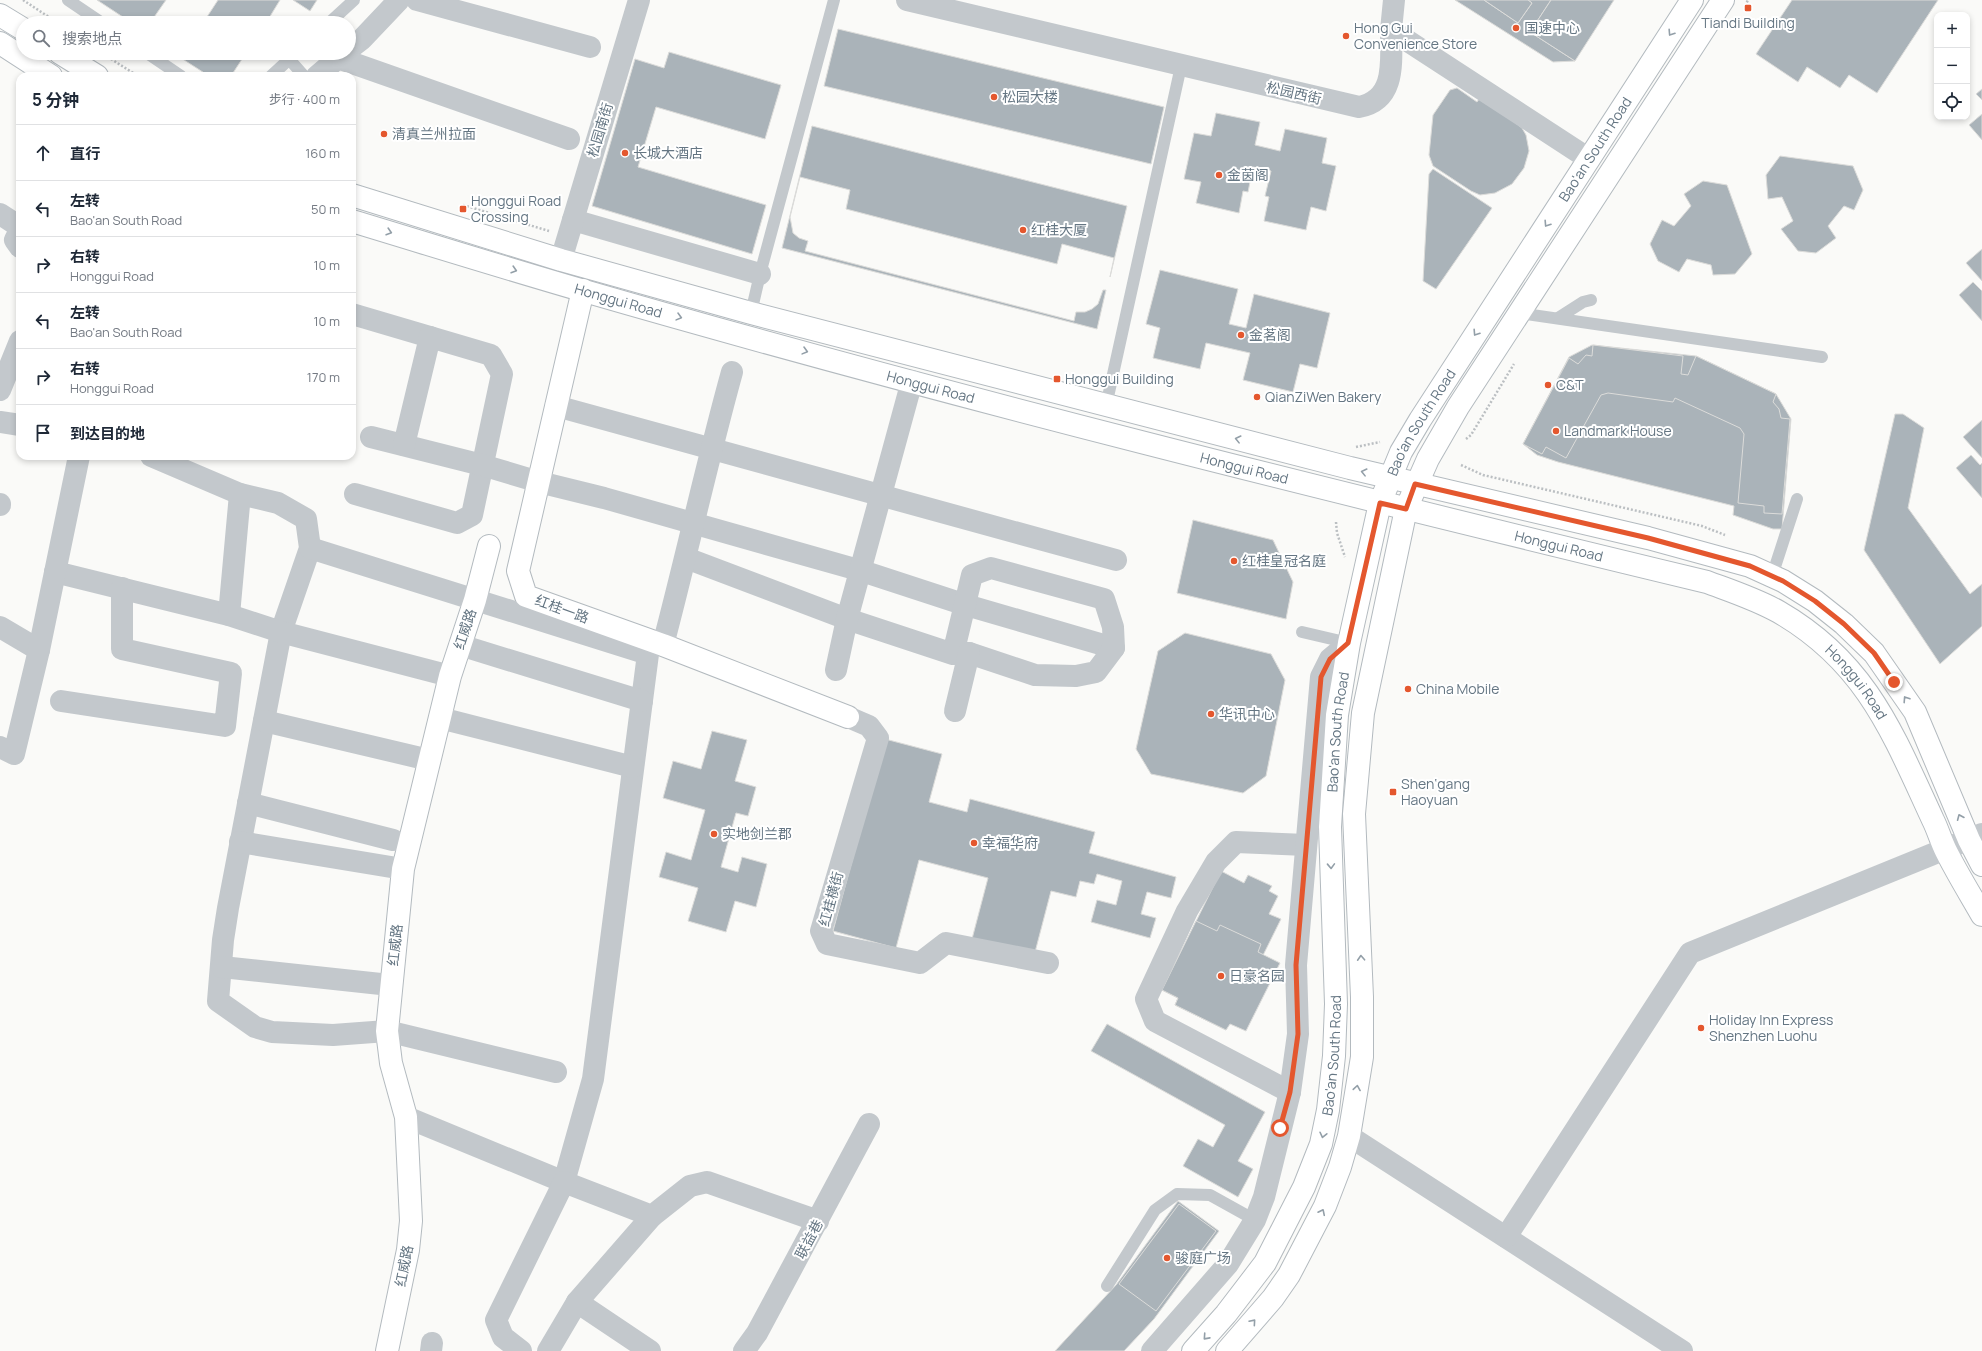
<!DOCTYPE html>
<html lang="zh">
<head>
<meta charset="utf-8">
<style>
  :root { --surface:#fff; --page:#f6f6f7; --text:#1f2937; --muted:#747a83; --line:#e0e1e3 }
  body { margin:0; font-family:Manrope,"Noto Sans SC",sans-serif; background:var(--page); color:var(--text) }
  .controls { position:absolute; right:12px; top:12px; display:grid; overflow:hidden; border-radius:8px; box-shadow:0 2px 6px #0003 }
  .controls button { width:36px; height:36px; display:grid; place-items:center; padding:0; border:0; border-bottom:1px solid var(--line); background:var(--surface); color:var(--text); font:20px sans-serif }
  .stop { position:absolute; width:12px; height:12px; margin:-9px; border:3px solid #e4572e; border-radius:50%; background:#fff }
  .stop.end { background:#e4572e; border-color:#fff; box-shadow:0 1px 4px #0008 }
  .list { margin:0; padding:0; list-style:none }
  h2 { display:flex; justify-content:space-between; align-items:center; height:52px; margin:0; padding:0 16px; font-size:17px }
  h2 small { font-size:13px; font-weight:400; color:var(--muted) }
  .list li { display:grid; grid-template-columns:26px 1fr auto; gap:12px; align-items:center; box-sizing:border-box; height:56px; padding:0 16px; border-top:1px solid var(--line) }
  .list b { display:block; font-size:15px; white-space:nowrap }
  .list p { margin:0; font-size:13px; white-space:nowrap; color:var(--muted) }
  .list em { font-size:13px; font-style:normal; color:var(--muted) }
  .icon { flex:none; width:22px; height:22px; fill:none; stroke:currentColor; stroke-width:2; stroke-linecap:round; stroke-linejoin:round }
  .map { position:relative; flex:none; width:1982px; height:1351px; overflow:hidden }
  .search { position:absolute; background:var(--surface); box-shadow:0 2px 6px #0003; left:16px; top:16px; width:340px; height:44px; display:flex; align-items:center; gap:10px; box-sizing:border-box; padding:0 14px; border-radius:22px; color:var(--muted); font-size:15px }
  .panel { position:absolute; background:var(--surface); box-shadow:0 2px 6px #0003; left:16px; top:72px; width:340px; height:388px; border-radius:12px }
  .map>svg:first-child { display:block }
</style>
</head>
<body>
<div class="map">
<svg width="1982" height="1351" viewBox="0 0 1982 1351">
  <rect width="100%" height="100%" fill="#fafaf8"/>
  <g fill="#aab3b9" stroke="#dcdcda">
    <path d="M 97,0 L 166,0 L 150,23 L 132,23 Z"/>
    <path d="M 218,0 L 280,0 L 266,23 L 203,23 Z"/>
    <path d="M 293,0 L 317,0 L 310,11 Z"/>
    <path d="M 1455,0 L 1484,0 L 1518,23 L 1532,3 L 1528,0 L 1551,0 L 1530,32 L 1575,61 L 1553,62 Z"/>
    <path d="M 1484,0 L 1528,0 L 1532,3 L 1518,23 Z"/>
    <path d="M 1551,0 L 1614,0 L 1575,61 L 1530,32 Z"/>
    <path d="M 1792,0 L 1938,0 L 1877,93 L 1849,75 L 1840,88 L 1807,67 L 1798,82 L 1756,54 Z"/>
    <path d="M 838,29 L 1164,107 L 1151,164 L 824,86 Z"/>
    <path d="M 669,52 L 781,85 L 765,139 L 656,107 L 638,167 L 766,205 L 752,254 L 592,206 L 635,59 L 664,68 Z"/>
    <path d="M 184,53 L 246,53 L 231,76 L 209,76 L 181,58 Z"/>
    <path d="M 1457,88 L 1477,102 L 1481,96 L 1522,128 L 1526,135 L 1529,151 L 1524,168 L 1512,184 L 1495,193 L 1480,195 L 1471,191 L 1433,166 L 1429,155 L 1433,115 L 1450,90 Z"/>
    <path d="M 1982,89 L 1982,100 L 1976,94 Z"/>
    <path d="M 1216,113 L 1260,122 L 1255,145 L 1280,151 L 1285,129 L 1327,138 L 1322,163 L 1336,166 L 1326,211 L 1311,207 L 1306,230 L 1264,221 L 1269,197 L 1265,196 L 1271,171 L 1253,167 L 1248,192 L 1243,191 L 1239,213 L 1196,203 L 1201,182 L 1184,179 L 1194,133 L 1211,136 Z"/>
    <path d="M 1982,114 L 1982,140 L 1969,125 Z"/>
    <path d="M 812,126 L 1127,206 L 1110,277 L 1114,258 L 1062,244 L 1057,264 L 846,209 L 850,190 L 800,177 L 790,217 L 793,233 L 799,238 L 808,241 L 805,251 L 1074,321 L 1076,312 L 1085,312 L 1092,309 L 1098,304 L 1103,290 L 1106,290 L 1097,329 L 782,248 Z"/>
    <path d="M 1780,156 L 1853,166 L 1863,190 L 1854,210 L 1844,206 L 1828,226 L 1836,238 L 1816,253 L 1798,251 L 1781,229 L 1793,221 L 1782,197 L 1768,199 L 1766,175 Z"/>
    <path d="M 1433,169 L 1492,208 L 1436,289 L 1423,281 L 1429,174 Z"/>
    <path d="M 1703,181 L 1727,185 L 1752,254 L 1735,274 L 1713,275 L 1711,265 L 1687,259 L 1679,272 L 1658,261 L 1650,244 L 1662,220 L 1674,226 L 1691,206 L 1684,194 Z"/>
    <path d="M 1982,249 L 1982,281 L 1966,263 Z"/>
    <path d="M 1160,270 L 1238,289 L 1229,324 L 1246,328 L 1254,294 L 1330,313 L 1317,368 L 1300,364 L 1293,392 L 1243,380 L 1250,353 L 1206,343 L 1200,369 L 1153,358 L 1160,328 L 1146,324 Z"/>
    <path d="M 1973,282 L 1982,291 L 1982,321 L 1959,295 Z"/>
    <path d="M 1592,345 L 1696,356 L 1776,394 L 1791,419 L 1782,529 L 1773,529 L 1733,515 L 1734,506 L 1558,462 L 1537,455 L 1523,444 L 1569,357 Z"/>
    <path d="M 1593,345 L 1683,356 L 1681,374 L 1688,375 L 1696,356 L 1776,394 L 1773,402 L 1779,409 L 1781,418 L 1790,419 L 1782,514 L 1764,513 L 1764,506 L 1738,503 L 1744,434 L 1740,428 L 1675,398 L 1673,402 L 1608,393 L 1601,395 L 1566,458 L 1546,447 L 1542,454 L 1523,444 L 1569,358 L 1578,364 L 1586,355 L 1592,356 Z"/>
    <path d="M 1895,414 L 1903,414 L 1924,428 L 1908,508 L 1970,594 L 1982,584 L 1982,626 L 1940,664 L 1864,550 Z"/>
    <path d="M 1982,420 L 1982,458 L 1963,437 Z"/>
    <path d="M 1971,455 L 1980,465 L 1982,463 L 1982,498 L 1956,468 Z"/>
    <path d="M 1193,520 L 1273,540 L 1293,582 L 1286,619 L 1177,593 Z"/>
    <path d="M 1185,633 L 1271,654 L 1285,680 L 1266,776 L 1243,793 L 1151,774 L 1136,749 L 1158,651 Z"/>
    <path d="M 712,731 L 747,740 L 735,781 L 756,787 L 748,816 L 736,813 L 721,867 L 738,872 L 742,857 L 767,864 L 756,907 L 735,901 L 726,932 L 688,921 L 698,888 L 659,877 L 666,852 L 691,860 L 705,810 L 663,798 L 673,761 L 701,769 Z"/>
    <path d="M 885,739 L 942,754 L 929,802 L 967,812 L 970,799 L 1095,832 L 1089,853 L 1176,877 L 1171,898 L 1147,892 L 1141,914 L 1156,918 L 1150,938 L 1091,922 L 1097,900 L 1116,905 L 1122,881 L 1097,874 L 1094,884 L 1080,881 L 1076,897 L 1051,891 L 1034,956 L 972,939 L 988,878 L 919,860 L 896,948 L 833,931 Z"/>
    <path d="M 1221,871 L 1244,883 L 1248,875 L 1272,886 L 1269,891 L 1278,896 L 1269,914 L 1281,919 L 1226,1030 L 1175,1005 L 1178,998 L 1162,990 Z"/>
    <path d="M 1196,921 L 1217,931 L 1220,925 L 1261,944 L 1258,952 L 1280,963 L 1246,1031 L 1230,1024 L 1226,1030 L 1175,1005 L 1178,998 L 1162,990 Z"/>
    <path d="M 1107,1024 L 1265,1112 L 1238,1161 L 1253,1169 L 1238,1197 L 1183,1166 L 1198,1139 L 1213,1147 L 1225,1125 L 1091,1051 Z"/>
    <path d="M 1178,1201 L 1219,1231 L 1154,1319 L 1124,1351 L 1055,1351 L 1116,1285 Z"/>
    <path d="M 1179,1204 L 1216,1231 L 1156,1311 L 1119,1284 Z"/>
  </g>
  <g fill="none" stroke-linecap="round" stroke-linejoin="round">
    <g stroke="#b3babf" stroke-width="24">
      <g id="secondary">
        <path d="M 0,15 L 23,29"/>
        <path d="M 0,43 L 51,76"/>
        <path d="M 60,53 L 97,76"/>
        <path d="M 352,195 L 561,260 L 751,313 L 1350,468 L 1648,538 L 1750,566 L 1783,581 L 1815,601 L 1844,624 L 1874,653 L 1915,712 L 1969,840 L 1982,865"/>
        <path id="s1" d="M 352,221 C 428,244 505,268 581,290 C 954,398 1330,491 1707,582 C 1731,591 1756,599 1779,612 C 1867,663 1893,734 1933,820 C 1938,830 1941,841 1946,851 C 1957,873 1970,894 1982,915"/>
        <path d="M 583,290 L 518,571 L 526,596 L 663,645 L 848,717"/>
        <path d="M 387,1351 L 408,1250 L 411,1221 L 406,1117 L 391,1063 L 387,1031 L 403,869 L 450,676 L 475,600 L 489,546"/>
        <path id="s2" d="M 1193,1351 L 1226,1314 L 1265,1263 L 1304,1187 L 1321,1144 L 1328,1110 L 1334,1056 L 1336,1004 L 1330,827 L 1337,715 L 1349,643 L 1380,503 L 1401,452 L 1420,420 L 1692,0"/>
        <path d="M 1227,1351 L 1273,1298 L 1289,1275 L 1325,1206 L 1340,1167 L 1349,1136 L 1362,1057 L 1362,997 L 1354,814 L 1363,713 L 1406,509 L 1428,459 L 1458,407 L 1723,0"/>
      </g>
    </g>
    <g stroke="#bbbfc2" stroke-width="2.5" stroke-dasharray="2 2" stroke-linecap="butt">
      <path d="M 23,0 L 58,23"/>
      <path d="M 1745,6 L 1748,0"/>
      <path d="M 111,59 L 138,76"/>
      <path d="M 463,205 L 549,231"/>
      <path d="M 1466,439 L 1471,435 L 1514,364"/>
      <path d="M 1356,447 L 1380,442"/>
      <path d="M 1461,465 L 1483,475 L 1702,526 L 1725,535"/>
      <path d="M 1336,522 L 1337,533 L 1345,557"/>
    </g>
    <g stroke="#c3c8cc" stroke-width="12">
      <path d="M 68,0 L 102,23"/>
      <path d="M 329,23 L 354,0"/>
      <path d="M 147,53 L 181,76"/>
      <path d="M 289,59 L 304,76"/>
      <path d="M 271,76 L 296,53"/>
      <path d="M 751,313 L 760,274 L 834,0"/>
      <path d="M 1519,313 L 1822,357"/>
      <path d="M 1558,318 L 1583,302 L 1591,300"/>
      <path d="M 1106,406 L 1181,66"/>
      <path d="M 1772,576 L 1797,499"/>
      <path d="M 1302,632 L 1349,643"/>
      <path d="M 1107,1286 L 1155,1210 L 1177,1194 L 1210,1195 L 1255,1220"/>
    </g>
    <g stroke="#c3c8cc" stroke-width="22">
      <path d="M 417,0 L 590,47"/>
      <path d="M 907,0 L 1359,107 C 1397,100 1391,60 1391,30 L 1589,159"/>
      <path d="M 1391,30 L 1394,0"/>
      <path d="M 349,49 L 362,39 L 399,0"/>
      <path d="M 338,58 L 569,139"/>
      <path d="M 317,76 L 344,53"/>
      <path d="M 0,214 L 20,227"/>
      <path d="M 573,220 L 760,274"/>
      <path d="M 20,230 L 15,240 L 20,247"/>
      <path d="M 561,260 L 639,0"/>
      <path d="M 352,314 L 491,355 L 502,374 L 472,515 L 457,523 L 355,494"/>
      <path d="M 0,390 L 20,341"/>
      <path d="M 556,406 L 1116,560"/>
      <path d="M 0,422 L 20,425"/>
      <path d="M 371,437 L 482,465 L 539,482 L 604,498 L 862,571 L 966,605 L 1114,648"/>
      <path d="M 404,445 L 430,337"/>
      <path d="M 151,456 L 240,494 L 278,503 L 306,519 L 310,548 L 281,632 L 228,908 L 223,940 L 218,1001 L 255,1027 L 272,1032 L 333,1035 L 387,1031 L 556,1072"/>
      <path d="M 0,504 L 0,505"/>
      <path d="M 310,548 L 648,654 L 593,1079 L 564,1182 L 406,1117"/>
      <path d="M 686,558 L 847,619 L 953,654 L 969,653 L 1035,675 L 1076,676 L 1096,672 L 1114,648 L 1113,627 L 1104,599 L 991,568 L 972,575 L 953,654"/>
      <path d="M 55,572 L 229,615 L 281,632 L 450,676"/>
      <path d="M 229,615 L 240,494"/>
      <path d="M 0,627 L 39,650"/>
      <path d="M 460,645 L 642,701"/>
      <path d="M 663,645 C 687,554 707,462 732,372"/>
      <path d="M 836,670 L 847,619 L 912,381"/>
      <path d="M 61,701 L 225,726 L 231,673 L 122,649 L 122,588"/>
      <path d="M 955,711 L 969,653"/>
      <path d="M 848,717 L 869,726 L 878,738 L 821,931 L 827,944 L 920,963 L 946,943 L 1048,963"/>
      <path d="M 440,718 L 633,767"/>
      <path d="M 264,721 L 429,760"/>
      <path d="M 0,747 L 14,754 L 39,650 L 79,456"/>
      <path d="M 248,803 L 393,840"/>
      <path d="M 240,842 L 403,869"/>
      <path d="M 222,967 L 390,985"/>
      <path d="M 1290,1092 L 1155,1021 L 1146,999 L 1187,911 L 1216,862 L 1236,842 L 1306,845"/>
      <path d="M 1349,1136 L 1682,1351"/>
      <path d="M 1506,1237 L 1690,953 L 1982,834"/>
      <path d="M 577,1302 L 650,1351"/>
      <path d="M 431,1351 L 432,1343"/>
      <path d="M 521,1351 L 503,1337 L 496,1320 L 564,1182 L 652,1216 L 690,1186 L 707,1182 L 818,1221"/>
      <path d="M 548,1351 L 577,1302 L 652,1216"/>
      <path d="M 744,1351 L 757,1333 L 869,1124"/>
      <path d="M 1152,1351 L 1228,1264 L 1255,1220 L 1264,1197 L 1290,1092 L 1298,1034 L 1296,965 L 1321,677 L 1330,659 L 1349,643"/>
    </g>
    <use href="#secondary" stroke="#fff" stroke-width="22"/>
  </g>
  <defs><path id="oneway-chevron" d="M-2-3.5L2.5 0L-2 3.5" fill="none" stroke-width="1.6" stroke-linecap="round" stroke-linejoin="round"/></defs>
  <g stroke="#939fa8">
    <use href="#oneway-chevron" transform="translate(1671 33) rotate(123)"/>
    <use href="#oneway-chevron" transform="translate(1547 224) rotate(123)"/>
    <use href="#oneway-chevron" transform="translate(389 232) rotate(17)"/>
    <use href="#oneway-chevron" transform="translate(514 270) rotate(17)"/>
    <use href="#oneway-chevron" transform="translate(679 317) rotate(15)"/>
    <use href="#oneway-chevron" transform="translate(1476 333) rotate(123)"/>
    <use href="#oneway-chevron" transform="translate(805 351) rotate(15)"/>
    <use href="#oneway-chevron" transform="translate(1238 439) rotate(-166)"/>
    <use href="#oneway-chevron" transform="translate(1364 472) rotate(-166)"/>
    <use href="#oneway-chevron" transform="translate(1906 699) rotate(-123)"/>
    <use href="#oneway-chevron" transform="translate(1960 817) rotate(-113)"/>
    <use href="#oneway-chevron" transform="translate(1331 866) rotate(88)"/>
    <use href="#oneway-chevron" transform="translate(1361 958) rotate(-93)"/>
    <use href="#oneway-chevron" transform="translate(1357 1088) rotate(-81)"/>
    <use href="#oneway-chevron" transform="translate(1323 1135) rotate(103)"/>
    <use href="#oneway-chevron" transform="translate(1322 1212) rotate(-64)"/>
    <use href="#oneway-chevron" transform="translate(1253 1322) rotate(-49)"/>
    <use href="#oneway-chevron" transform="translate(1206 1337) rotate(132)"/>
  </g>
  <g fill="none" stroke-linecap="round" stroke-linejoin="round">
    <path stroke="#e4572e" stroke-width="5" d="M 1280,1128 L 1290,1092 L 1298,1034 L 1296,965 L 1321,677 L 1330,659 L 1348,643 L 1380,503 L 1406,509 L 1415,484 L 1648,538 L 1750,566 L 1783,581 L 1815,601 L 1844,624 L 1874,653 L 1894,682"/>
  </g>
  <g fill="#e4572e" stroke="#fff" stroke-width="1.5">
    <rect x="1744" y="4" width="8" height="8" rx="2"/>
    <circle cx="1516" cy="28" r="4"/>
    <circle cx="1346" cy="36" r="4"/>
    <circle cx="994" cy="97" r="4"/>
    <circle cx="384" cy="134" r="4"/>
    <circle cx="625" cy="153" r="4"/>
    <circle cx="1219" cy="175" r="4"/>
    <rect x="459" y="205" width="8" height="8" rx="2"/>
    <circle cx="1023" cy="230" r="4"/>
    <circle cx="1241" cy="335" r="4"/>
    <rect x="1053" y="375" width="8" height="8" rx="2"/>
    <circle cx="1548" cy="385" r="4"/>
    <circle cx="1257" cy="397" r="4"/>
    <circle cx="1556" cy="431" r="4"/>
    <circle cx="1234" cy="561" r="4"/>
    <circle cx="1408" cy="689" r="4"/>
    <circle cx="1211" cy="714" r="4"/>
    <rect x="1389" y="788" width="8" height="8" rx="2"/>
    <circle cx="714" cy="834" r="4"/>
    <circle cx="974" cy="843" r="4"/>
    <circle cx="1221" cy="976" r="4"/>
    <circle cx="1701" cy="1028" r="4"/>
    <circle cx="1167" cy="1258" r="4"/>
  </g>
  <g text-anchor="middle" stroke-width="4" stroke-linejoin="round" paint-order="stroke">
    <g font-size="14" fill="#657683" stroke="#fff" text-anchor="start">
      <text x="1748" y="28" text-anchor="middle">Tiandi Building</text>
      <text x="1354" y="33">Hong Gui<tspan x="1354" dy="16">Convenience Store</tspan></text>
      <text x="1524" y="33">国速中心</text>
      <text x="1002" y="102">松园大楼</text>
      <text x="392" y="139">清真兰州拉面</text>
      <text x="633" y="158">长城大酒店</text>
      <text x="1227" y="180">金茵阁</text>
      <text x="471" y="206">Honggui Road<tspan x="471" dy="16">Crossing</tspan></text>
      <text x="1031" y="235">红桂大厦</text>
      <text x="1249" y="340">金茗阁</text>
      <text x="1065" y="384">Honggui Building</text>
      <text x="1556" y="390">C&amp;T</text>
      <text x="1265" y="402">QianZiWen Bakery</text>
      <text x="1564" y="436">Landmark House</text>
      <text x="1242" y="566">红桂皇冠名庭</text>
      <text x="1416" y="694">China Mobile</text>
      <text x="1219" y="719">华讯中心</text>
      <text x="1401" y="789">Shen‘gang<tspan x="1401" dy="16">Haoyuan</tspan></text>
      <text x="722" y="839">实地剑兰郡</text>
      <text x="982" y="848">幸福华府</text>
      <text x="1229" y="981">日豪名园</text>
      <text x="1709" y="1025">Holiday Inn Express<tspan x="1709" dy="16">Shenzhen Luohu</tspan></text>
      <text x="1175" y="1263">骏庭广场</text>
    </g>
    <g font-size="14" fill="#657683" stroke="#fff">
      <text transform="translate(1294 93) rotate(13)" y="5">松园西街</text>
      <text transform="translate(600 130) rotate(-73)" y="5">松园南街</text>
      <text dy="5" stroke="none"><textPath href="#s2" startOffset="1307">Bao'an South Road</textPath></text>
      <text dy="5" stroke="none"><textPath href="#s1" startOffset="278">Honggui Road</textPath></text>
      <text dy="5" stroke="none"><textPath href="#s1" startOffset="602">Honggui Road</textPath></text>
      <text dy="5" stroke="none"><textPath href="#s2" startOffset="983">Bao'an South Road</textPath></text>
      <text dy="5" stroke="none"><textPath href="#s1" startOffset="926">Honggui Road</textPath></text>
      <text dy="5" stroke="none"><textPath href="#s1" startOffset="1250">Honggui Road</textPath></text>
      <text transform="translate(562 609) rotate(20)" y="5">红桂一路</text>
      <text transform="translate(465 629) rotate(-72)" y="5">红威路</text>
      <text dy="5" stroke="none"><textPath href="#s1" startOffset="1586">Honggui Road</textPath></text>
      <text dy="5" stroke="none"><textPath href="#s2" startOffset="659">Bao'an South Road</textPath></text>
      <text transform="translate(831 899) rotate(-75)" y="5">红桂横街</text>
      <text transform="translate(395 945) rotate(-84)" y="5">红威路</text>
      <text dy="5" stroke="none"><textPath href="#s2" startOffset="335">Bao'an South Road</textPath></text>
      <text transform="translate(809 1239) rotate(-62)" y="5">联益巷</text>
      <text transform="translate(404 1266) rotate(-79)" y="5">红威路</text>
    </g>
  </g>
</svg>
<div class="controls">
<button>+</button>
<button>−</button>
<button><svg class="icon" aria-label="locate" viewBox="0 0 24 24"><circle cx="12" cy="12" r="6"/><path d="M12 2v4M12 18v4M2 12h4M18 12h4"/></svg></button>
</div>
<div class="stop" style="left:1280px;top:1128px"></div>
<div class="stop end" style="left:1894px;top:682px"></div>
<div class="search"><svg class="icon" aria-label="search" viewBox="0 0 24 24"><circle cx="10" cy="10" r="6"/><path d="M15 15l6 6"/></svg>搜索地点</div>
<section class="panel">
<h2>5 分钟<small>步行 · 400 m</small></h2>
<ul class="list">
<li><svg class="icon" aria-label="ahead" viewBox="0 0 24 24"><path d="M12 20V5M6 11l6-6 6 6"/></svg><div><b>直行</b></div><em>160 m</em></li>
<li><svg class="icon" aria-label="left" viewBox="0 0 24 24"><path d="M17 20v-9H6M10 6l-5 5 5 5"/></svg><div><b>左转</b><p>Bao'an South Road</p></div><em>50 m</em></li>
<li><svg class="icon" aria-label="right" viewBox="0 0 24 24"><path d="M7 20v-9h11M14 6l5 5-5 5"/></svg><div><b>右转</b><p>Honggui Road</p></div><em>10 m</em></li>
<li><svg class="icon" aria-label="left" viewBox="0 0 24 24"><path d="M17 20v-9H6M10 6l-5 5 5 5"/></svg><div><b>左转</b><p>Bao'an South Road</p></div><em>10 m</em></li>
<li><svg class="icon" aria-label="right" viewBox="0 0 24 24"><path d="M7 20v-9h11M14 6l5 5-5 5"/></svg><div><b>右转</b><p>Honggui Road</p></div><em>170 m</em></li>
<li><svg class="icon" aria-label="arrive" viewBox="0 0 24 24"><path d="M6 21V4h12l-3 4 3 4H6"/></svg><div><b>到达目的地</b></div></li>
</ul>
</section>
</div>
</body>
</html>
